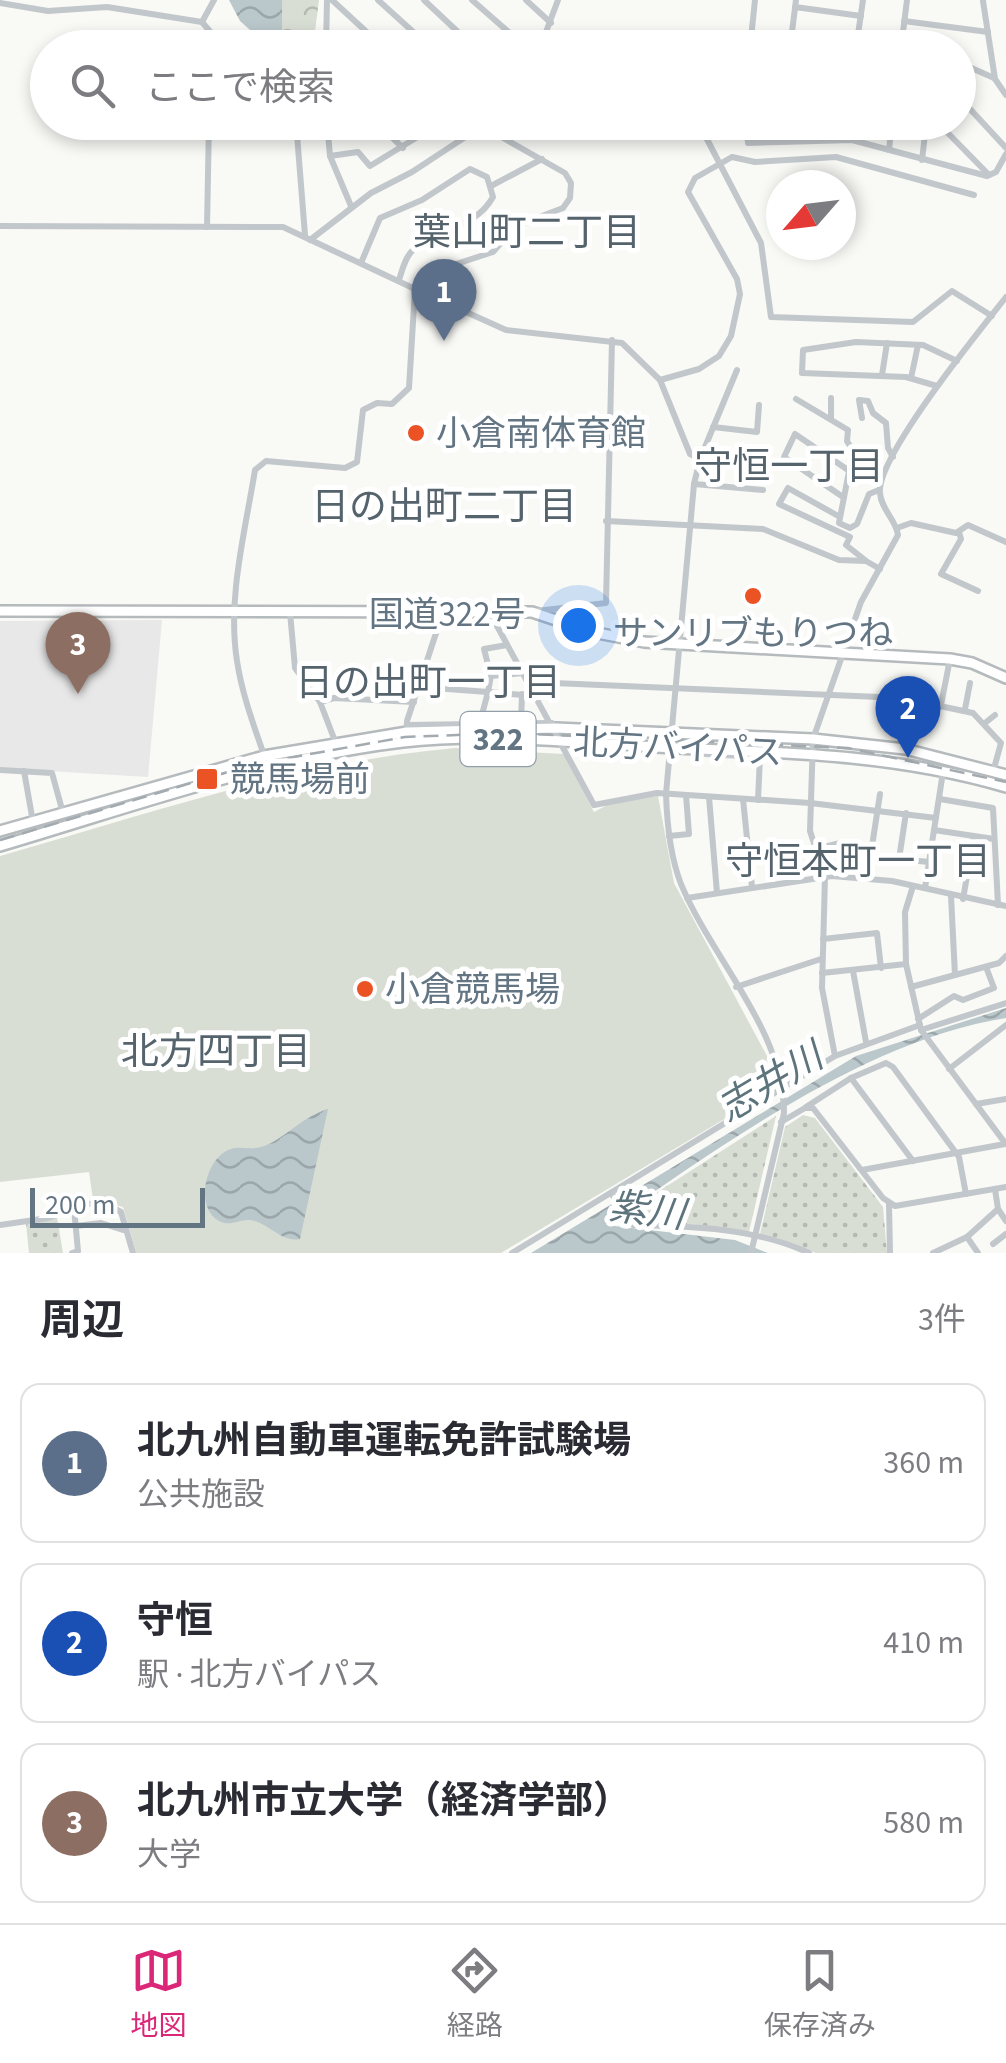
<!DOCTYPE html>
<html lang="ja">
<head>
<meta charset="utf-8">
<style>
  :root { --surface:#fff; --page:#f7f7f7; --text:#2b2b33; --muted:#7c7c81; --line:#e1e1e2; --accent:#db2777 }
  body { margin:0; font-family:"Source Sans 3","Noto Sans JP",sans-serif; background:var(--page); color:var(--text) }
  .compass { position:absolute; left:766px; top:170px; width:90px; height:90px; border-radius:50%; background:var(--surface); box-shadow:0 5px 15px #0003; rotate:242deg }
  .scale { position:absolute; left:30px; bottom:25px; width:175px; box-sizing:border-box; padding-left:10px; border:5px solid #637583; border-top:0; font-size:28px; line-height:35px; white-space:nowrap; color:#637583; -webkit-text-stroke:8px #fff; paint-order:stroke }
  .you { position:absolute; left:578px; top:625px; width:35px; height:35px; margin:-25px; border:8px solid #fff; border-radius:50%; background:#1a73e8; box-shadow:0 0 0 15px #1a73e833 }
  .badge { display:grid; place-items:center; width:65px; height:65px; border-radius:50%; background:var(--accent); color:#fff; font-size:32px; font-weight:700 }
  .pin { position:absolute; translate:-50% -82px; filter:drop-shadow(0 2px 5px #0008) }
  .pin::after { content:''; position:absolute; top:52px; width:35px; height:30px; background:inherit; clip-path:polygon(0 0,100% 0,50% 100%) }
  .list { margin:0; padding:0; list-style:none }
  h2 { display:flex; justify-content:space-between; align-items:center; height:130px; margin:0; padding:0 40px; font-size:42px }
  h2 small { font-size:32px; font-weight:400; color:var(--muted) }
  .list li { display:grid; grid-template-columns:65px 1fr auto; gap:30px; align-items:center; box-sizing:border-box; height:160px; margin:0 20px 20px; padding:0 20px; border:2px solid var(--line); border-radius:20px }
  .list b { display:block; font-size:38px; white-space:nowrap }
  .list p { margin:0; font-size:32px; white-space:nowrap; color:var(--muted) }
  .list em { font-size:32px; font-style:normal; color:var(--muted) }
  .icon { flex:none; width:55px; height:55px; fill:none; stroke:currentColor; stroke-width:2; stroke-linecap:round; stroke-linejoin:round }
  .map { position:relative; flex:none; width:1006px; height:1253px; overflow:hidden }
  .search { position:absolute; background:var(--surface); box-shadow:0 5px 15px #0003; left:30px; right:30px; top:30px; height:110px; display:flex; align-items:center; gap:25px; box-sizing:border-box; padding:0 35px; border-radius:55px; color:var(--muted); font-size:38px }
  .sheet { height:670px; background:var(--surface) }
  nav { display:flex; justify-content:space-around; align-items:center; box-sizing:border-box; height:140px; border-top:2px solid var(--line); background:var(--surface); font-size:28px; color:var(--muted) }
  nav a { display:grid; justify-items:center; gap:5px }
  nav .on { color:var(--accent) }
  .map>svg:first-child { display:block }
</style>
</head>
<body>
<div class="map">
<svg width="1006" height="1253" viewBox="0 0 1006 1253">
  <defs>
    <pattern id="forest-crowns" width="20" height="18" patternUnits="userSpaceOnUse" patternTransform="scale(2.5)"><rect width="20" height="18" fill="#d9ded5"/><path d="M2 6a3 3 0 1 1 6 0M12 15a3 3 0 1 1 6 0" fill="none" stroke="#b4b9b2"/></pattern>
    <pattern id="park-dots" width="8" height="8" patternUnits="userSpaceOnUse" patternTransform="scale(2.5)"><rect width="8" height="8" fill="#d9ded5"/><path d="M2 2h.1M6 6h.1" fill="none" stroke="#b4b9b2" stroke-width="1.8" stroke-linecap="round"/></pattern>
    <pattern id="water-waves" width="16" height="10" patternUnits="userSpaceOnUse" patternTransform="scale(2.5)"><rect width="16" height="10" fill="#bac7cb"/><path d="M0 5q4-4 8 0t8 0" fill="none" stroke="#9ba6aa"/></pattern>
  </defs>
  <rect width="100%" height="100%" fill="#f9f9f6"/>
  <path fill="#e7e8e7" d="M 162,620 L 148,777 L 0,768 L 0,621 Z"/>
  <path fill="url(#forest-crowns)" d="M 282,0 L 319,0 L 313,47 L 304,47 L 299,37 L 286,40 L 282,36 Z"/>
  <g fill="url(#park-dots)">
    <path d="M 803,1115 L 815,1118 L 883,1207 L 887,1253 L 816,1253 L 760,1234 L 785,1127 Z"/>
    <path d="M 776,1116 L 749,1232 L 690,1224 L 633,1223 L 628,1211 Z"/>
    <path d="M 57,1217 L 63,1253 L 29,1253 L 26,1223 Z"/>
  </g>
  <path fill="#d9ded5" d="M 455,748 L 564,754 L 594,812 L 613,802 L 658,796 L 674,883 L 767,1056 L 776,1088 L 501,1253 L 136,1253 L 123,1207 L 93,1200 L 89,1172 L 0,1182 L 0,856 C 150,813 298,762 455,748 Z"/>
  <g fill="url(#water-waves)">
    <path d="M 229,0 L 282,0 L 282,36 L 258,37 L 240,21 Z"/>
    <path d="M 1006,1008 L 1006,1018 C 868,1039 719,1147 606,1225 L 735,1240 L 768,1253 L 531,1253 L 856,1056 Z"/>
    <path d="M 328,1109 L 300,1239 C 281,1243 268,1222 250,1220 C 239,1219 231,1227 219,1221 C 194,1208 205,1157 231,1149 C 240,1146 250,1150 261,1147 C 283,1141 299,1118 328,1109 Z"/>
  </g>
  <g fill="none" stroke-linecap="round" stroke-linejoin="round">
    <g stroke="#b5babd" stroke-width="14">
      <g id="highway">
        <path d="M 0,611 L 532,612 L 592,632 L 644,642 L 950,659 L 972,663 L 1006,678"/>
        <path d="M 0,831 L 264,756 L 407,732 L 556,728 L 813,739 L 905,749 L 1006,775"/>
        <path d="M 0,846 C 132,807 267,758 403,742 C 501,731 601,746 699,749 C 803,753 905,757 1006,787"/>
      </g>
    </g>
    <g stroke="#c2c7cb" stroke-width="6">
      <path d="M 332,0 L 384,48"/>
      <path d="M 378,0 L 431,48"/>
      <path d="M 424,0 L 475,48"/>
      <path d="M 472,0 L 527,48"/>
      <path d="M 526,0 L 551,23"/>
      <path d="M 983,1 L 995,79 L 1006,95"/>
      <path d="M 0,3 L 48,11 L 107,7 L 202,22 L 218,41 L 217,48"/>
      <path d="M 795,7 L 861,16"/>
      <path d="M 904,21 L 988,32"/>
      <path d="M 202,22 L 214,0"/>
      <path d="M 751,37 L 843,48"/>
      <path d="M 326,48 L 327,0"/>
      <path d="M 540,48 L 558,0"/>
      <path d="M 750,48 L 755,0"/>
      <path d="M 790,48 L 796,0"/>
      <path d="M 856,48 L 863,0"/>
      <path d="M 901,48 L 907,0"/>
      <path d="M 958,62 L 994,78"/>
      <path d="M 958,96 L 1006,148"/>
      <path d="M 244,122 L 248,122"/>
      <path d="M 296,122 L 305,235"/>
      <path d="M 327,122 L 330,156 L 351,206"/>
      <path d="M 376,122 L 403,148"/>
      <path d="M 417,122 L 429,133"/>
      <path d="M 698,122 L 761,243 L 771,317 L 913,322 L 952,291 L 992,316"/>
      <path d="M 746,122 L 748,143 L 852,140 L 987,176 L 996,172 L 1006,154"/>
      <path d="M 926,126 L 942,127 L 989,175"/>
      <path d="M 816,140 L 818,122"/>
      <path d="M 852,140 L 854,122"/>
      <path d="M 779,142 L 781,122"/>
      <path d="M 889,150 L 892,122"/>
      <path d="M 330,156 L 358,152 L 370,166 L 442,122"/>
      <path d="M 922,160 L 926,126"/>
      <path d="M 491,186 L 542,159"/>
      <path d="M 0,226 L 283,227 L 415,289 L 409,388 L 392,404 L 377,403 L 363,410 L 357,462 L 345,468 L 266,461 L 255,470 C 245,532 227,599 237,661 C 242,694 254,726 265,758"/>
      <path d="M 207,227 L 209,122"/>
      <path d="M 310,240 L 371,193 L 412,172 L 482,126 L 565,173 L 571,183 L 570,198 L 563,208 L 526,222 L 513,229 L 493,252 L 441,269 L 415,289 L 506,330 L 622,343 L 660,380 L 690,454 L 700,459"/>
      <path d="M 361,263 L 380,218 L 422,200 L 470,169 L 487,177 L 493,197 C 475,229 438,228 413,250 C 405,257 402,271 399,280"/>
      <path d="M 737,370 L 700,459 L 694,484 L 666,794 C 667,825 670,856 681,884 C 712,959 784,1030 784,1113 L 751,1253"/>
      <path d="M 882,375 L 887,343"/>
      <path d="M 911,378 L 918,345"/>
      <path d="M 660,380 L 699,369 L 719,356 L 731,336 L 740,294 L 737,279 L 688,192 L 695,178 L 732,157 L 755,162 L 836,157 L 974,195"/>
      <path d="M 937,386 L 906,377 L 802,373 L 803,350 L 856,342 L 923,345 L 957,361"/>
      <path d="M 796,399 L 848,430 L 847,441 L 853,451 L 839,523 L 850,528 L 857,524 L 869,494 L 879,490"/>
      <path d="M 831,418 L 831,398"/>
      <path d="M 862,418 L 859,400 L 868,401 L 873,413 L 886,423 L 888,448 L 893,457"/>
      <path d="M 713,427 L 757,432 L 759,405"/>
      <path d="M 702,453 L 752,458"/>
      <path d="M 694,484 L 763,490"/>
      <path d="M 843,497 L 784,457 L 795,434 L 848,470"/>
      <path d="M 840,517 L 788,488 L 779,504 L 850,537 L 846,545 L 865,560"/>
      <path d="M 606,521 L 763,529 L 839,560 L 866,561 L 880,569"/>
      <path d="M 897,528 L 911,523 L 956,533 L 968,525 L 1006,542"/>
      <path d="M 959,532 L 961,539 L 941,574 L 978,591"/>
      <path d="M 536,611 L 606,603 L 612,340"/>
      <path d="M 290,612 L 295,668 L 320,702 L 335,741"/>
      <path d="M 490,613 L 594,805 L 657,793 L 810,803 L 936,818"/>
      <path d="M 491,676 L 484,649 L 507,645"/>
      <path d="M 530,682 L 902,698 L 973,713 L 1001,743 L 993,772"/>
      <path d="M 420,687 L 488,692 L 491,676 L 523,673"/>
      <path d="M 320,702 L 334,698 L 414,702"/>
      <path d="M 941,705 L 950,659"/>
      <path d="M 965,709 L 970,683"/>
      <path d="M 480,722 L 488,692 L 535,696"/>
      <path d="M 521,722 L 522,694"/>
      <path d="M 985,723 L 995,715"/>
      <path d="M 407,725 L 552,723"/>
      <path d="M 406,742 L 407,721 L 443,612"/>
      <path d="M 702,749 L 705,754 L 760,757 L 758,800"/>
      <path d="M 0,770 L 52,773 L 63,813"/>
      <path d="M 24,771 L 33,822"/>
      <path d="M 709,797 L 717,893"/>
      <path d="M 743,799 L 752,887"/>
      <path d="M 940,799 L 993,808 L 998,905"/>
      <path d="M 906,813 L 899,859 L 929,862"/>
      <path d="M 934,830 L 994,839"/>
      <path d="M 669,836 L 689,834 L 686,795"/>
      <path d="M 816,849 L 840,843"/>
      <path d="M 867,879 L 880,794"/>
      <path d="M 925,888 L 943,772"/>
      <path d="M 951,896 L 955,975"/>
      <path d="M 687,898 L 832,876 L 892,881 L 1006,906"/>
      <path d="M 963,899 L 974,836"/>
      <path d="M 823,939 L 877,933 L 881,968"/>
      <path d="M 906,964 L 921,1030 L 1005,1143"/>
      <path d="M 853,971 L 866,1042"/>
      <path d="M 822,973 L 906,964 L 905,912 L 913,886"/>
      <path d="M 736,987 L 821,959"/>
      <path d="M 911,987 L 999,963 L 1006,956"/>
      <path d="M 918,1019 L 954,996 L 963,1000 L 994,988 L 986,967"/>
      <path d="M 921,1030 L 1006,1003"/>
      <path d="M 835,1056 L 822,988 L 825,877 L 810,831 L 813,739 L 861,602 L 898,535 C 896,520 881,509 880,493 C 876,457 981,329 1006,297"/>
      <path d="M 949,1069 L 1006,1025"/>
      <path d="M 851,1078 L 913,1161"/>
      <path d="M 976,1104 L 1006,1099"/>
      <path d="M 806,1107 L 851,1078 L 886,1063 L 893,1067 L 959,1157 L 966,1194"/>
      <path d="M 781,1122 L 805,1108 L 813,1108 L 883,1198 L 895,1206 L 1006,1187"/>
      <path d="M 862,1170 L 1005,1144"/>
      <path d="M 995,1189 L 998,1209 L 1006,1221"/>
      <path d="M 611,1193 L 633,1225 C 692,1226 755,1228 809,1253"/>
      <path d="M 889,1204 L 890,1253"/>
      <path d="M 0,1225 L 48,1218 L 88,1204 L 104,1203 L 121,1212 L 133,1253"/>
      <path d="M 76,1226 L 101,1223 L 123,1230"/>
      <path d="M 967,1237 L 978,1253"/>
      <path d="M 993,1244 L 1006,1234"/>
      <path d="M 72,1253 L 78,1251 L 74,1208"/>
      <path d="M 512,1253 L 835,1056 L 920,1025"/>
      <path d="M 933,1253 L 967,1237 L 998,1209"/>
    </g>
    <use href="#highway" stroke="#fff" stroke-width="9"/>
    <path stroke="#a3abb1" stroke-width="2.5" stroke-dasharray="15 8" stroke-linecap="butt" d="M 0,840 L 255,764 L 405,737 L 509,733 L 848,748 L 1006,782"/>
  </g>
  <g fill="#eb5224" stroke="#fff" stroke-width="4">
    <circle cx="416" cy="433" r="10"/>
    <circle cx="753" cy="596" r="10"/>
    <rect x="195" y="767" width="24" height="24" rx="5"/>
    <circle cx="365" cy="989" r="10"/>
  </g>
  <g text-anchor="middle" stroke-width="10" stroke-linejoin="round" paint-order="stroke">
    <rect fill="#fff" stroke="#929ea8" stroke-width="2.5" x="460.5" y="712" width="75" height="54" rx="8"/>
    <g font-size="32" font-weight="bold" fill="#637583">
      <text x="498" y="750">322</text>
    </g>
    <g font-size="35" fill="#637583" stroke="#fff" text-anchor="start">
      <text x="436" y="445">小倉南体育館</text>
      <text x="753" y="645" text-anchor="middle">サンリブもりつね</text>
      <text x="230" y="791">競馬場前</text>
      <text x="385" y="1001">小倉競馬場</text>
    </g>
    <g font-size="35" fill="#637583" stroke="#fff">
      <text x="447" y="626">国道322号</text>
      <text transform="translate(678 747) rotate(3)" y="12">北方バイパス</text>
    </g>
    <g font-size="38" fill="#55636d" stroke="#fff">
      <text x="527" y="245">葉山町二丁目</text>
      <text x="789" y="479">守恒一丁目</text>
      <text x="444" y="519">日の出町二丁目</text>
      <text x="428" y="695">日の出町一丁目</text>
      <text x="858" y="874">守恒本町一丁目</text>
      <text x="216" y="1064">北方四丁目</text>
    </g>
    <g font-size="38" font-style="italic" fill="#5e747c" stroke="#fff">
      <text transform="translate(770 1082) rotate(-31)" y="13">志井川</text>
      <text transform="translate(647 1210) rotate(7)" y="13">紫川</text>
    </g>
  </g>
</svg>
<svg class="compass" viewBox="-18 -18 36 36"><path d="M0-13l5 13h-10z" fill="#e53935"/><path d="M0 13l5-13h-10z" fill="#7c7c81"/></svg>
<div class="scale">200 m</div>
<div class="you"></div>
<div class="pin badge" style="left:444px;top:341px;background:#5c6f8a">1</div>
<div class="pin badge" style="left:908px;top:758px;background:#1a4fb4">2</div>
<div class="pin badge" style="left:78px;top:694px;background:#8d6e63">3</div>
<div class="search"><svg class="icon" aria-label="search" viewBox="0 0 24 24"><circle cx="10" cy="10" r="6"/><path d="M15 15l6 6"/></svg>ここで検索</div>
</div>
<section class="sheet">
<h2>周辺<small>3件</small></h2>
<ul class="list">
<li><span class="badge" style="background:#5c6f8a">1</span><div><b>北九州自動車運転免許試験場</b><p>公共施設</p></div><em>360 m</em></li>
<li><span class="badge" style="background:#1a4fb4">2</span><div><b>守恒</b><p>駅 · 北方バイパス</p></div><em>410 m</em></li>
<li><span class="badge" style="background:#8d6e63">3</span><div><b>北九州市立大学（経済学部）</b><p>大学</p></div><em>580 m</em></li>
</ul>
</section>
<nav>
<a class="on"><svg class="icon" aria-label="map" viewBox="0 0 24 24"><path d="M3 6l6-2 6 2 6-2v14l-6 2-6-2-6 2zM9 4v14M15 6v14"/></svg>地図</a>
<a><svg class="icon" aria-label="directions" viewBox="0 0 24 24"><path d="M12 3l9 9-9 9-9-9zM9 14v-3h6M13 9l2 2-2 2"/></svg>経路</a>
<a><svg class="icon" aria-label="saved" viewBox="0 0 24 24"><path d="M7 4h10v16l-5-4-5 4z"/></svg>保存済み</a>
</nav>
</body>
</html>
